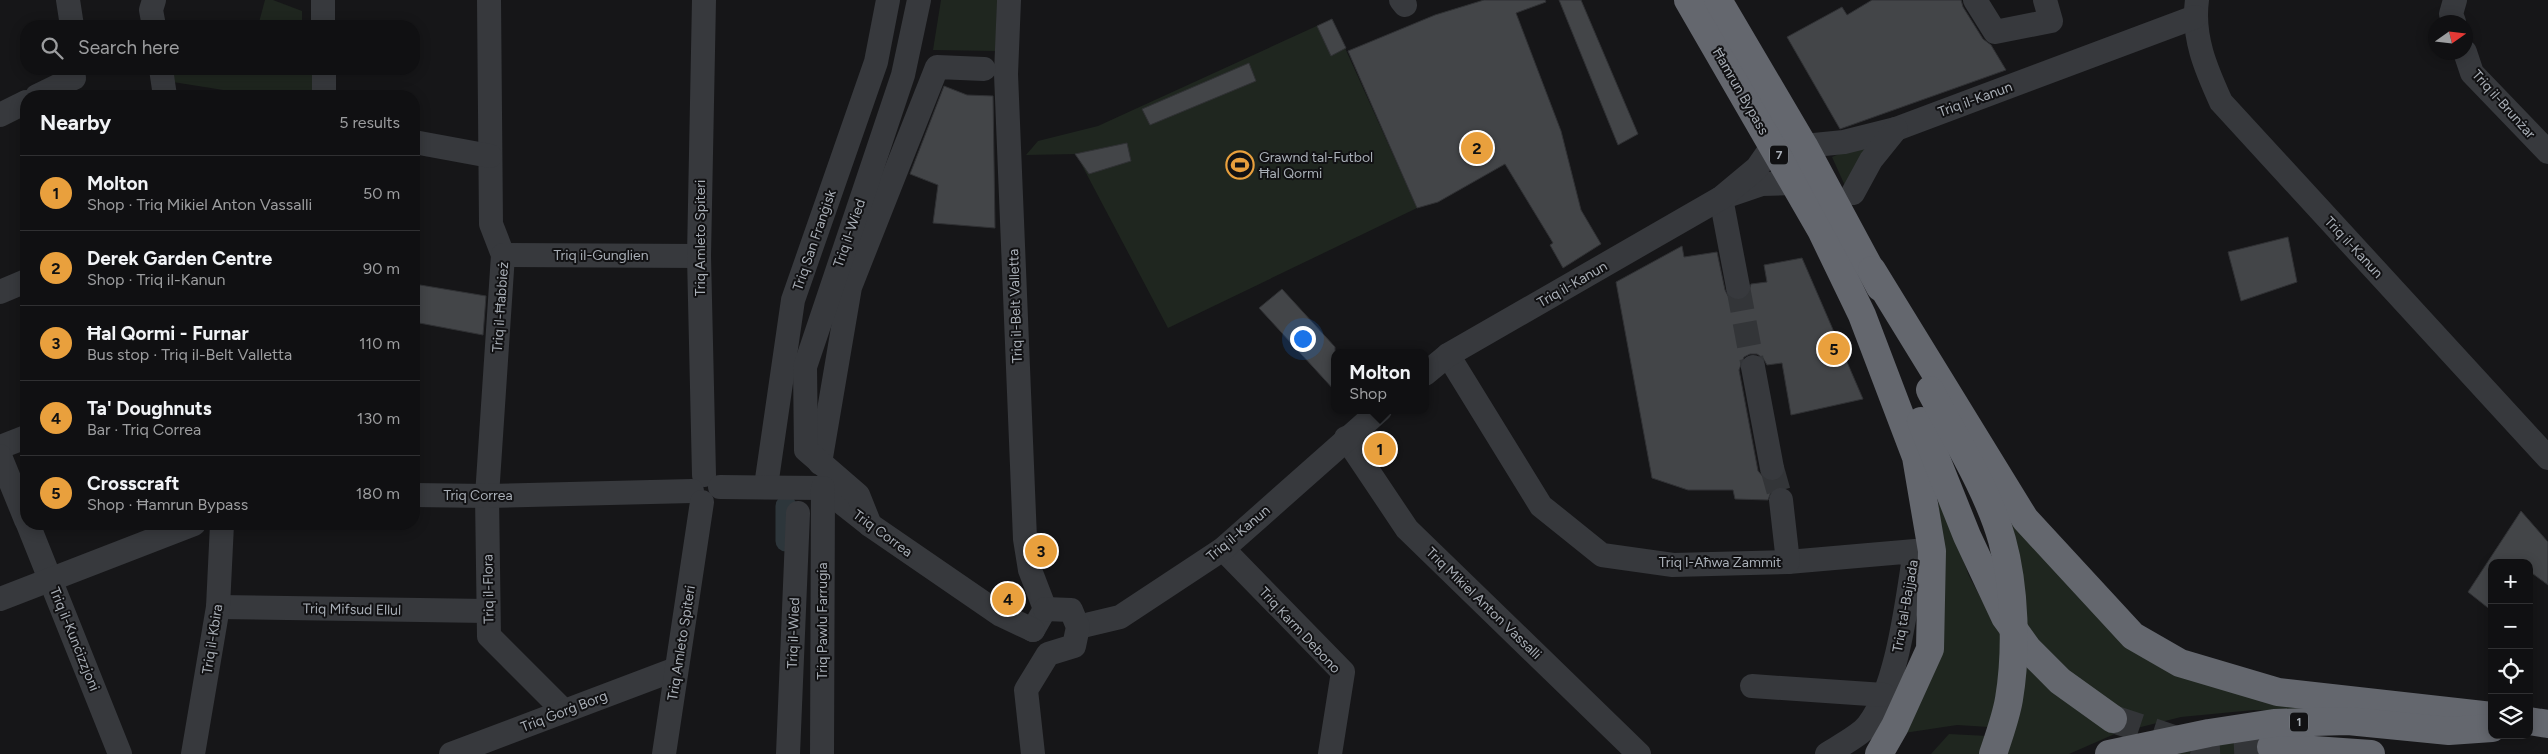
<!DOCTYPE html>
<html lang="en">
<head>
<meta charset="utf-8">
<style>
  :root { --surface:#101012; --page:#1e1e20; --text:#f1f3f6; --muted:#9c9d9f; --line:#303032; --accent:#e9a03d }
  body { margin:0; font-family:Figtree,sans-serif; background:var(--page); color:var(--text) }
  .controls { position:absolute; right:15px; bottom:15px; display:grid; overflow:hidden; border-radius:10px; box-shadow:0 2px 12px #0003 }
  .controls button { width:45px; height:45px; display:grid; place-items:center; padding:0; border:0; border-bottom:1px solid var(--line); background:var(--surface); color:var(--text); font:25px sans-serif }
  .compass { position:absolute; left:2428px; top:15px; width:45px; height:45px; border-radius:50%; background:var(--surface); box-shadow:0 2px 12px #0003; rotate:76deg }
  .you { position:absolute; left:1302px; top:338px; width:18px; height:18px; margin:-12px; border:4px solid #fff; border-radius:50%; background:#1a73e8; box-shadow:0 0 0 8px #1a73e833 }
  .badge { display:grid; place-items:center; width:32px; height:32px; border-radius:50%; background:var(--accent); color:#111; font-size:16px; font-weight:700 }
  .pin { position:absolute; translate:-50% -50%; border:2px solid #fff; box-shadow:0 1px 5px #0006 }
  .popup { position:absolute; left:1331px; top:349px; width:98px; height:65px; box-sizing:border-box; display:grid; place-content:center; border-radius:10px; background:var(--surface); filter:drop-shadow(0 1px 4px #0005); font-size:16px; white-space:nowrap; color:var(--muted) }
  .popup b { font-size:19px; color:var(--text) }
  .popup::after { content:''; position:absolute; left:50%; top:100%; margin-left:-10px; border:10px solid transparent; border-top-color:var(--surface) }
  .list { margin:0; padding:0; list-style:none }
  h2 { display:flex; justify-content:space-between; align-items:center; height:65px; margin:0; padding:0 20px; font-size:21px }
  h2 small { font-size:16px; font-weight:400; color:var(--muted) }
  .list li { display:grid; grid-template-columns:32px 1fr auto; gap:15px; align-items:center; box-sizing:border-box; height:75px; padding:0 20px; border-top:1px solid var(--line) }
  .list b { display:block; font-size:19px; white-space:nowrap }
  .list p { margin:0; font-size:16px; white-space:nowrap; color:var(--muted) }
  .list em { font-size:16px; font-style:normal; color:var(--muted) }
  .icon { flex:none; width:28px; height:28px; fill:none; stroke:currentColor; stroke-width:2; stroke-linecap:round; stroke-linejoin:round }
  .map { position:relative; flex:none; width:2548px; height:754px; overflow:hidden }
  .search { position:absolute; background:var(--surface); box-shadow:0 2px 12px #0003; left:20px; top:20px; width:400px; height:55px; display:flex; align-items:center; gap:12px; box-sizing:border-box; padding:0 18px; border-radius:20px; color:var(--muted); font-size:19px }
  .panel { position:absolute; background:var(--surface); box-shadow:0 2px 12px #0003; left:20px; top:90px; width:400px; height:440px; border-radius:20px }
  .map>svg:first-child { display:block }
</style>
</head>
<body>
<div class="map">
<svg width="2548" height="754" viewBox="0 0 2548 754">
  <rect width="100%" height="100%" fill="#161618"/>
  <g fill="#1f261f">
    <path d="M 265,0 L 273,0 L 302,11 L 302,26 L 258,26 Z"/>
    <path d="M 941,0 L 997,0 L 996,51 L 933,50 Z"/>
    <path d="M 1332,19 L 1417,208 L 1168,328 L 1076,154 L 1026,155 L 1038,141 L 1098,126 Z"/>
    <path d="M 169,69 L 316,69 L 316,96 L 260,96 L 173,82 Z"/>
    <path d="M 1871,140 L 1846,188 L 1832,157 Z"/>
    <path d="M 1954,413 L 2114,632 L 2342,714 L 2254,710 L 2181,717 L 2117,733 L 2069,754 L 2007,754 L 2028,649 Z"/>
    <path d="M 1937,488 L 1969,576 L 2005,643 L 2002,682 L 1989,727 L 1957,725 L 1904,733 L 1942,543 Z"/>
    <path d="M 1949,734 L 1988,736 L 1981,754 L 1931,754 Z"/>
    <path d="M 2274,735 L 2265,754 L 2155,754 Z"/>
  </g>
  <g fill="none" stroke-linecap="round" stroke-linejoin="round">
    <path stroke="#2d363b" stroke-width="21" d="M 786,506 L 786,541"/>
  </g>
  <g fill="#434548" stroke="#303134">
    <path d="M 1484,0 L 1545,0 L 1546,2 L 1516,13 L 1561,131 L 1581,210 L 1601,244 L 1563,268 L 1550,245 L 1553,243 L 1505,164 L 1438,202 L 1417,208 L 1348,51 L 1435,15 Z"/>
    <path d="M 1559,0 L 1581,0 L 1638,134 L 1618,145 Z"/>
    <path d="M 1872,0 L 1961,0 L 1963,7 L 1983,39 L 1991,45 L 2006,70 L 1840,129 L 1787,37 L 1842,7 L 1847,15 Z"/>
    <path d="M 1332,19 L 1346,48 L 1331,56 L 1317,26 Z"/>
    <path d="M 1249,63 L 1256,81 L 1150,125 L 1142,109 Z"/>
    <path d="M 944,86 L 967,95 L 993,96 L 995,228 L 933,223 L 938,185 L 910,174 Z"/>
    <path d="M 1127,143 L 1131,161 L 1089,174 L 1075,154 Z"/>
    <path d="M 2288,237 L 2297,282 L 2241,301 L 2228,252 Z"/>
    <path d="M 1682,246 L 1684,257 L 1717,252 L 1725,290 L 1728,296 L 1734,300 L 1741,300 L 1747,297 L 1751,284 L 1767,282 L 1764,265 L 1802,258 L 1863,399 L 1791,415 L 1782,363 L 1767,365 L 1763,358 L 1757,354 L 1750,354 L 1744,357 L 1739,370 L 1758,471 L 1767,481 L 1774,482 L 1780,479 L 1782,487 L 1772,489 L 1768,500 L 1735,499 L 1733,490 L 1688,490 L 1652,478 L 1616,282 Z"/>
    <path d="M 414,284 L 486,296 L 483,335 L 414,322 Z"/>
    <path d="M 1282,289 L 1335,347 L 1335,391 L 1259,308 Z"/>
    <path d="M 2521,511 L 2548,542 L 2548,585 L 2529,571 L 2529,563 L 2492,563 L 2492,611 L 2468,592 Z"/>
  </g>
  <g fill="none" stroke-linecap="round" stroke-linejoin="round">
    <g stroke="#333538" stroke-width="24" stroke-dasharray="24 12" stroke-linecap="butt">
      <path d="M 1738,287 L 1753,367"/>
      <path d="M 1772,468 L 1781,500"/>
    </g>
    <path stroke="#333538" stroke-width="28" stroke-dasharray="28 14" stroke-linecap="butt" d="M 2113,719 L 2207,750 L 2271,747"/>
    <g stroke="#37393d" stroke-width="24">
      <path d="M 68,0 L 72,26"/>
      <path d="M 323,0 L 323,26"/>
      <path d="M 489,0 L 491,224 L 503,255 L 487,496 L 489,636 L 564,711"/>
      <path d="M 1009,0 L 1006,74 L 1025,539 L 1030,570 L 1045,609 L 1033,630"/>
      <path d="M 1401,0 L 1405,5"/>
      <path d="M 1975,0 L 1995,32 L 2051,21 L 2045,0"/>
      <path d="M 2197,0 C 2192,37 2206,69 2221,102 L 2548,458"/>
      <path d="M 2454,22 L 2451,14 L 2455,0"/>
      <path d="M 154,26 L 151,10 L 154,0"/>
      <path d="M 2465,52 L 2472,73 L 2548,152"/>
      <path d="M 161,69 L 165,96"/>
      <path d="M 324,69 L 324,96"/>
      <path d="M 37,96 L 74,78"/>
      <path d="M 0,115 L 26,102"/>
      <path d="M 414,142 L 490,156"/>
      <path d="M 1804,146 L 1844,142 L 1896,129 L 2195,17"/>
      <path d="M 1853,193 L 1871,160 L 1896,129"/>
      <path d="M 503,255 L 699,256"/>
      <path d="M 1738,287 L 1721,198 L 1762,184 L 1795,183"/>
      <path d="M 0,292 L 26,281"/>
      <path d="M 1448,355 L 1541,506 L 1602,555 L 1673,565 L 1788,562 L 1915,551 C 1907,600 1898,686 1868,725 C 1861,735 1838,747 1827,754"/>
      <path d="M 1753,367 L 1772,468"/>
      <path d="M 1425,374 L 1448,355 L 1721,198 L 1757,168 L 1773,145"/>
      <path d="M 1346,438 L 1407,529 L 1639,754"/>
      <path d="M 0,447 L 26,437"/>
      <path d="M 0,456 L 26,520"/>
      <path d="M 820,463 L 850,287 L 937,67 L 984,69"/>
      <path d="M 704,475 L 699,256 L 704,0"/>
      <path d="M 766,486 L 793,300 L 876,62 L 888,0"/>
      <path d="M 720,487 L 823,488 L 870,525 L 1001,615 L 1033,630"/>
      <path d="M 414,495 L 487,496 L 692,491"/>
      <path d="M 1781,500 L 1788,562"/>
      <path d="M 28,524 L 120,754"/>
      <path d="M 870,525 L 858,495 L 806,450 L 805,367 L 903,75 L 919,0"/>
      <path d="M 1223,549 L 1343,672 L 1330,754"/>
      <path d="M 0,599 L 194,524"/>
      <path d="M 218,607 L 487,611"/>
      <path d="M 1078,627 L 1120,617 L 1223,549 L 1380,410"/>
      <path d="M 1752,686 L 1884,695"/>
      <path d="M 193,754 L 218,607 L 222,524"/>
      <path d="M 451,754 L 676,669"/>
      <path d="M 664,754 L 702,502"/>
      <path d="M 788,754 L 798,513"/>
      <path d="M 822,754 L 823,488"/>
      <path d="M 1033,754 L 1026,690 L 1048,654 L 1074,646 L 1078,627 L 1071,610 L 1045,609"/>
    </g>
    <g stroke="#64676e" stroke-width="28">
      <path d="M 1688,0 L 1821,230 L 1862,315 L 1916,457 L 1932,551 L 1930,649 L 1895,726 L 1879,754"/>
      <path d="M 1718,0 L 1804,146 L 1880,287"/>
      <path d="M 1872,270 L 2025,519 L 2133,636 L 2180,663 L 2278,692 L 2492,716"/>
      <path d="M 1921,421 L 1967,536 L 2005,617 L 2028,649 L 2060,681 L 2113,719"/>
      <path d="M 2529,721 L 2548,724"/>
      <path d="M 2271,747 L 2371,754"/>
      <path d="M 2109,754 L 2209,733 L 2274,723 L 2348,721 L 2449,731 L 2492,728"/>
    </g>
    <path stroke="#64676e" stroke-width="28" d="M 1930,390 C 1954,436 1988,490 2002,540 C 2015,587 2017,651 2009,699 C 2006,717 1999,736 1993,754"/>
  </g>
  <defs>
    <g id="stadium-ring" transform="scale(1.4375)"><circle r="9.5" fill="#111113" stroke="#e9a03d" stroke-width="1.5"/><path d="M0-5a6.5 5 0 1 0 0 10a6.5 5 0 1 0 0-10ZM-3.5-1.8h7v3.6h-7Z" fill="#e9a03d"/></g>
  </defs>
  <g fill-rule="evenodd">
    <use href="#stadium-ring" x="1240" y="165"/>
  </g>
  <g text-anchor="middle" stroke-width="4" stroke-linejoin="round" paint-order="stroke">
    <g fill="#111113" stroke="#7b8086" stroke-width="1">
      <rect x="1770" y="145.5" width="18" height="19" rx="4"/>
      <rect x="2290" y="712.5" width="18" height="19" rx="4"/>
    </g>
    <g font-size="12" font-weight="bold" fill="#a9afb7">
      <text x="1779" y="159">7</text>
      <text x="2299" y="726">1</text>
    </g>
    <g font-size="14" fill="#a9afb7" stroke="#111113">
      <text transform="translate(1741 91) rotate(60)" y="5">Ħamrun Bypass</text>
      <text transform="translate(1975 99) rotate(-20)" y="5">Triq il-Kanun</text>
      <text transform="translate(2504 104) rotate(48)" y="5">Triq il-Brunżar</text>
      <text transform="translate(849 233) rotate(-71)" y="5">Triq il-Wied</text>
      <text transform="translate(700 238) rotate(-90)" y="5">Triq Amleto Spiteri</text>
      <text transform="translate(814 240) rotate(-71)" y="5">Triq San Franġisk</text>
      <text transform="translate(2354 247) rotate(47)" y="5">Triq il-Kanun</text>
      <text x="601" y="260">Triq il-Gunglien</text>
      <text transform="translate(1572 284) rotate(-30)" y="5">Triq il-Kanun</text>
      <text transform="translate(1015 306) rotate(-92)" y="5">Triq il-Belt Valletta</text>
      <text transform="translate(500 307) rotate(-86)" y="5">Triq il-Ħabbież</text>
      <text x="478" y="500">Triq Correa</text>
      <text transform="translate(883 533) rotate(36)" y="5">Triq Correa</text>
      <text transform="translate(1238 533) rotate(-40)" y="5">Triq il-Kanun</text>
      <text x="1720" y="567">Triq l-Aħwa Zammit</text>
      <text transform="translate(488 589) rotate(-91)" y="5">Triq il-Flora</text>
      <text transform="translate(1484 603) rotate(44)" y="5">Triq Mikiel Anton Vassalli</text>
      <text transform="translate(1905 606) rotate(-80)" y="5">Triq tal-Bajjada</text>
      <text transform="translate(352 609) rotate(1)" y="5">Triq Mifsud Ellul</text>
      <text transform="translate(822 621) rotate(-90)" y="5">Triq Pawlu Farrugia</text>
      <text transform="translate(1300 630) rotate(47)" y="5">Triq Karm Debono</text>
      <text transform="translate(793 633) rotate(-88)" y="5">Triq il-Wied</text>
      <text transform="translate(75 639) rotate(68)" y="5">Triq il-Kunċizzjoni</text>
      <text transform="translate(212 639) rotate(-81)" y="5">Triq il-Kbira</text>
      <text transform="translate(681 643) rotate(-81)" y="5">Triq Amleto Spiteri</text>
      <text transform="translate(564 711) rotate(-21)" y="5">Triq Ġorġ Borg</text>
    </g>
    <g font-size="14" fill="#a9afb7" stroke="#111113" text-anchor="start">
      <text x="1259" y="162">Grawnd tal-Futbol<tspan x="1259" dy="16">Ħal Qormi</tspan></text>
    </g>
  </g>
</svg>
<div class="controls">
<button>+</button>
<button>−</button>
<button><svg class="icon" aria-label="locate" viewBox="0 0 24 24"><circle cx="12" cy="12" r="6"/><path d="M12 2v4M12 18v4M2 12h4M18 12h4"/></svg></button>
<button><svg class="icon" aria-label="layers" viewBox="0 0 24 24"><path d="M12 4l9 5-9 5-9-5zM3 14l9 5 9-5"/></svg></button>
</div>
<svg class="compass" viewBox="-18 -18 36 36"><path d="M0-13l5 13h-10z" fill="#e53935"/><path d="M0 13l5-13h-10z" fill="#9c9d9f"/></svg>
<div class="you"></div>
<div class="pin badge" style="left:1380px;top:449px">1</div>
<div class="popup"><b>Molton</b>Shop</div>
<div class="pin badge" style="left:1477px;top:148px">2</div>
<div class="pin badge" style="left:1041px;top:551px">3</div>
<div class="pin badge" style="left:1008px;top:599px">4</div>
<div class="pin badge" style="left:1834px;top:349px">5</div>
<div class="search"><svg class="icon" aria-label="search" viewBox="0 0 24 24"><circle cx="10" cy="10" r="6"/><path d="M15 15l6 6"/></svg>Search here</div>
<section class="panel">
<h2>Nearby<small>5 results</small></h2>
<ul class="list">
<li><span class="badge">1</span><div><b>Molton</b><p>Shop · Triq Mikiel Anton Vassalli</p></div><em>50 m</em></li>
<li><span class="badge">2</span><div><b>Derek Garden Centre</b><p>Shop · Triq il-Kanun</p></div><em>90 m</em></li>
<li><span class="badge">3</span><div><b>Ħal Qormi - Furnar</b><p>Bus stop · Triq il-Belt Valletta</p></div><em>110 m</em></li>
<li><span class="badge">4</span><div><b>Ta' Doughnuts</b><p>Bar · Triq Correa</p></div><em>130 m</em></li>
<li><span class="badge">5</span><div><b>Crosscraft</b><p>Shop · Ħamrun Bypass</p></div><em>180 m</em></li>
</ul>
</section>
</div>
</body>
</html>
